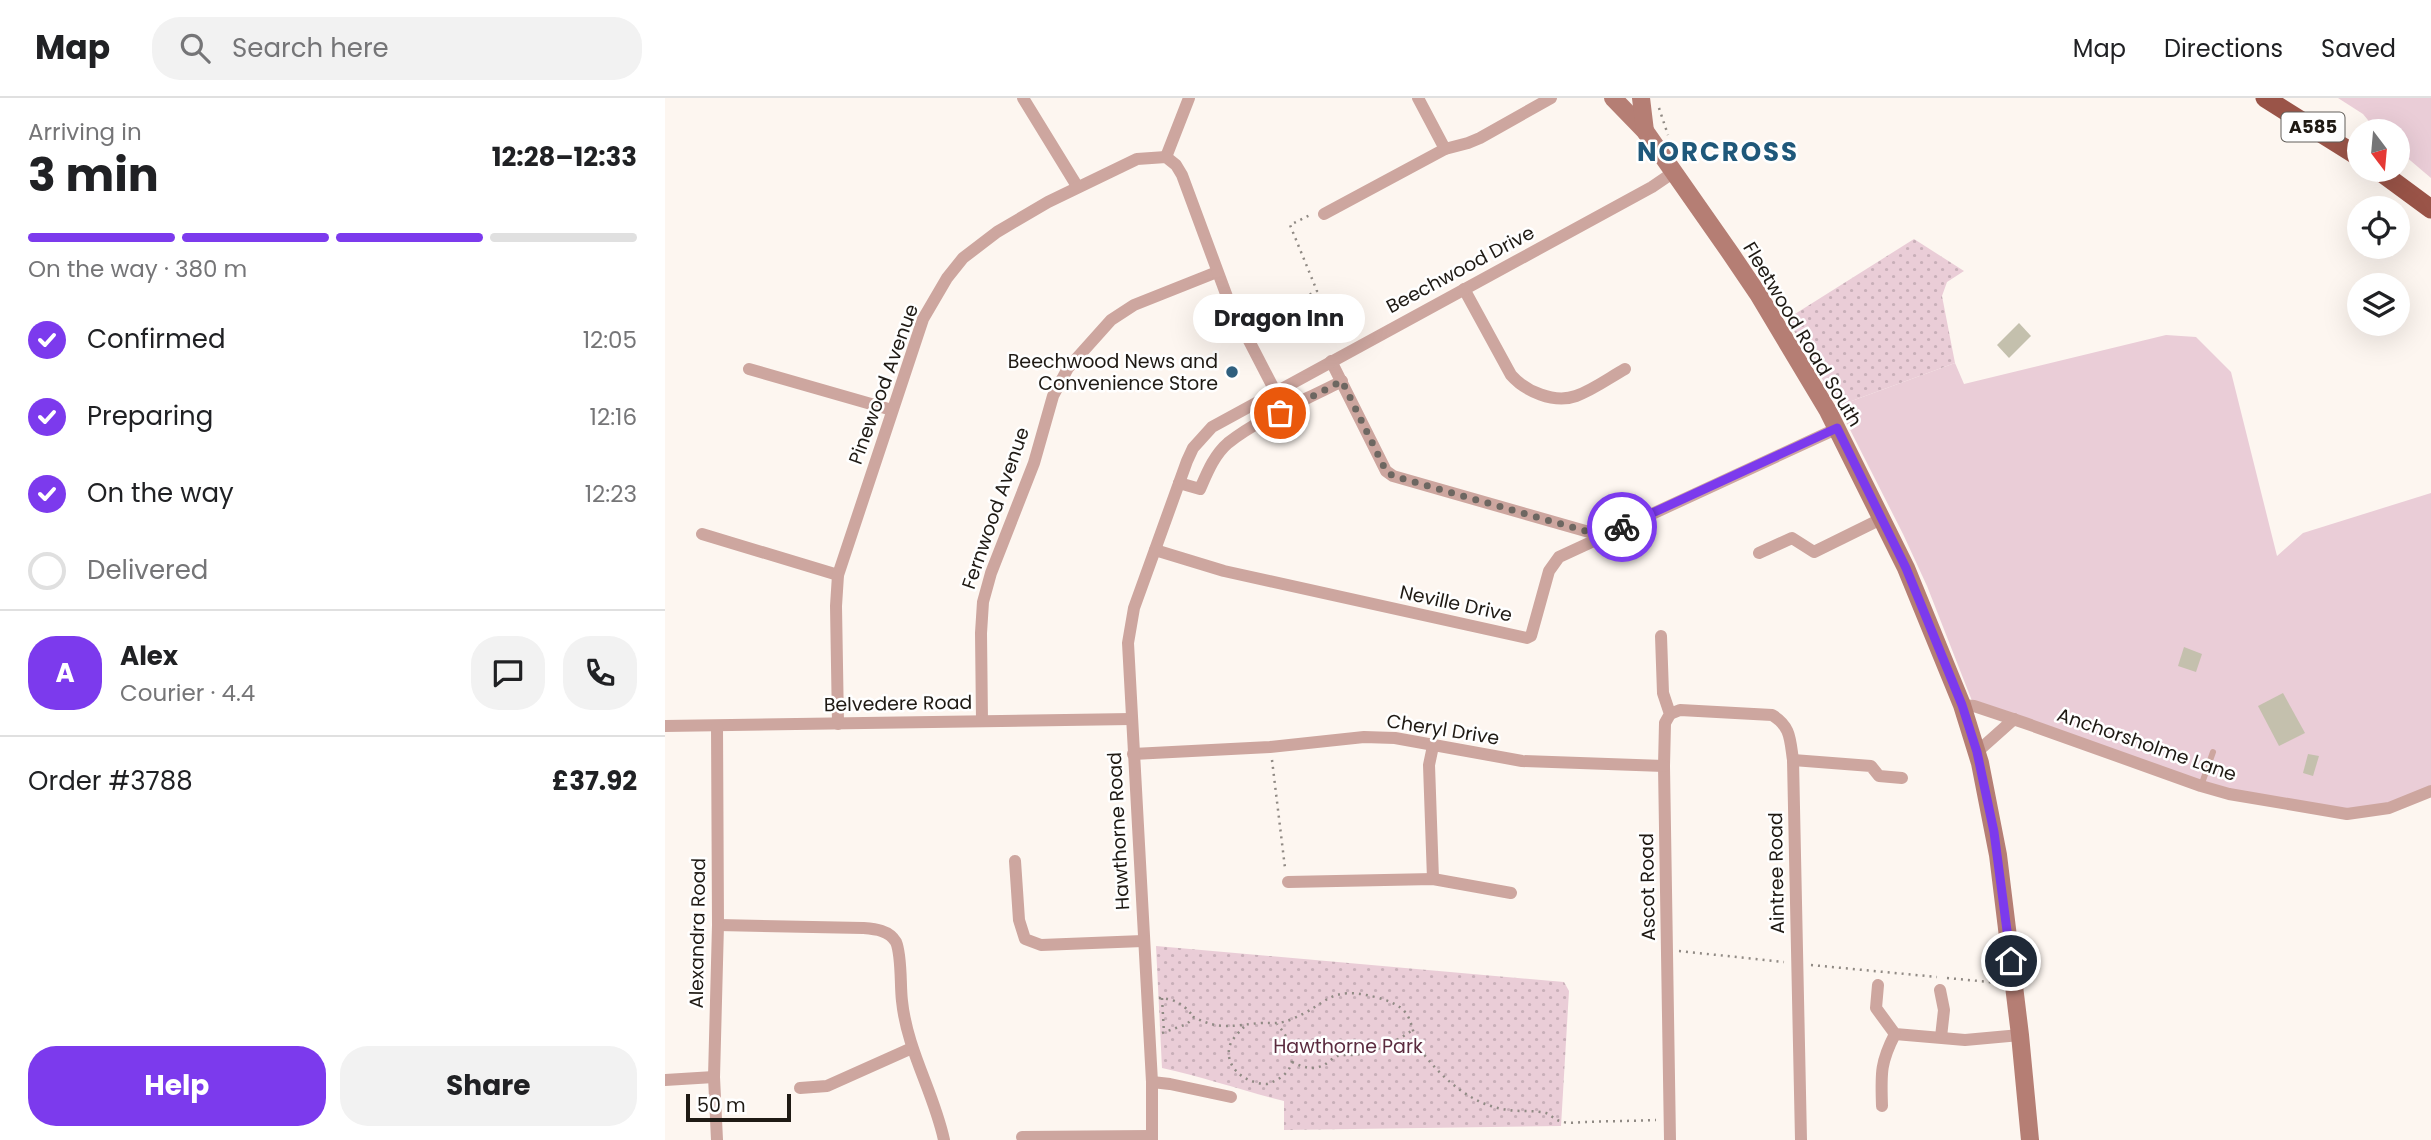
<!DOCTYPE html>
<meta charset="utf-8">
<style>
:root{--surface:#fff;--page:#f2f2f2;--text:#202124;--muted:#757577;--line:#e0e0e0;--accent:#7c3aed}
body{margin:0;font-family:Poppins,sans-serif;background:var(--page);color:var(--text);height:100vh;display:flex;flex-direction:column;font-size:26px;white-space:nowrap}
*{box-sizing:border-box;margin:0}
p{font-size:23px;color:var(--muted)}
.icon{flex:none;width:38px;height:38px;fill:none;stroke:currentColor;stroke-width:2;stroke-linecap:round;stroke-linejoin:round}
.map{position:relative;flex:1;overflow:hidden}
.panel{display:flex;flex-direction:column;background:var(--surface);width:665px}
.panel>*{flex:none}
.needle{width:46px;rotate:164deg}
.fabs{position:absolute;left:1682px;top:21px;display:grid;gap:14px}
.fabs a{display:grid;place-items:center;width:63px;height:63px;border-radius:50%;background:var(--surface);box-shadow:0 7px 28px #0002;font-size:35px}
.scale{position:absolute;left:21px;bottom:18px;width:105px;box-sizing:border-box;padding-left:7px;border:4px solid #1f1a14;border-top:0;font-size:19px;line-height:24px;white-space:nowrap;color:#1f1a14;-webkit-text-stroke:5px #fff;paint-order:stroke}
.pin{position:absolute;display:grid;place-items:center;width:60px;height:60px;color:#fff;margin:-30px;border:4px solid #fff;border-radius:50%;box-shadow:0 2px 7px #0007}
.courier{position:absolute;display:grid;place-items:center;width:70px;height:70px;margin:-35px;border:5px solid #7c3aed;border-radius:50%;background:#fff;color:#222;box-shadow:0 2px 9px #0007}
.bubble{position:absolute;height:49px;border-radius:24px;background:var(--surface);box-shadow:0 7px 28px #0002;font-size:23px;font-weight:700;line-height:49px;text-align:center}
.headline em{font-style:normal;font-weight:700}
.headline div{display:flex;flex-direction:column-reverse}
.headline{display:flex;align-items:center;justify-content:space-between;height:119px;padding:0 28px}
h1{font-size:46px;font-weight:700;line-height:52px}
.bar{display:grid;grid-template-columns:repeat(4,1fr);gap:10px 7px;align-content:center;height:84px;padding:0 28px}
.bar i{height:9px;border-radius:5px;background:var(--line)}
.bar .current{background:var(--accent)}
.bar p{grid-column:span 4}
.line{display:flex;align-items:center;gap:18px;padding:0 28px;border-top:2px solid var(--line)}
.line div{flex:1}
.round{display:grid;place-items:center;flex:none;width:74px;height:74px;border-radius:28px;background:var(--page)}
ol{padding:0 28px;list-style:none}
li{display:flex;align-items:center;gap:21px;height:77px}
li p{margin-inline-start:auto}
li .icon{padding:7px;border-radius:50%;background:var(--accent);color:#fff;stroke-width:4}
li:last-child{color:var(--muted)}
li i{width:38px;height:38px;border:4px solid var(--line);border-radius:50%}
.primary-button{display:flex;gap:14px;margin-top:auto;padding:14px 28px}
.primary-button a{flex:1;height:80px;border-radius:28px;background:var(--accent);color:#fff;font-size:28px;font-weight:700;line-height:80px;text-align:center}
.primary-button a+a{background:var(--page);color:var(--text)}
header{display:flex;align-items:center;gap:42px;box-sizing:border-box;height:98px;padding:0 35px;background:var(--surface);border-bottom:2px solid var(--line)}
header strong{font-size:33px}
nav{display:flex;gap:38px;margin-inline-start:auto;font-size:24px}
.search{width:490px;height:63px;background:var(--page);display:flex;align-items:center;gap:18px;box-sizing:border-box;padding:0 24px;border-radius:28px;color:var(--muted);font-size:26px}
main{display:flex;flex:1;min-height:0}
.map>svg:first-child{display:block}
</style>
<header>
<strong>Map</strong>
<div class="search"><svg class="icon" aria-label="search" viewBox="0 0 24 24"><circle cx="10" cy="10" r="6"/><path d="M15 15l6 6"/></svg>Search here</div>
<nav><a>Map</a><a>Directions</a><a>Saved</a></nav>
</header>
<main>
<section class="panel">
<div class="headline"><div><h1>3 min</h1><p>Arriving in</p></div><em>12:28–12:33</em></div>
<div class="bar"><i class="current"></i><i class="current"></i><i class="current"></i><i></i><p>On the way · 380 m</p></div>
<ol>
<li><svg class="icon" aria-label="check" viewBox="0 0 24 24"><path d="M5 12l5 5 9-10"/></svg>Confirmed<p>12:05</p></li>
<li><svg class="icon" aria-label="check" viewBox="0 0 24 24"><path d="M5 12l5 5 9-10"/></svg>Preparing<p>12:16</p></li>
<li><svg class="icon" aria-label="check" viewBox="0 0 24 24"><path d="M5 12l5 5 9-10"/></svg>On the way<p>12:23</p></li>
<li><i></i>Delivered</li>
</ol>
<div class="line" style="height:126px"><b class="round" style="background:var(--accent);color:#fff">A</b><div><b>Alex</b><p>Courier · 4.4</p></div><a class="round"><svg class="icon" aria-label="chat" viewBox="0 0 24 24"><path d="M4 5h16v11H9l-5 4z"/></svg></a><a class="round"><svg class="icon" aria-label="phone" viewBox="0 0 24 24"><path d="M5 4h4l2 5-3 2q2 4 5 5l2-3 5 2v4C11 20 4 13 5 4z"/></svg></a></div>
<div class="line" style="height:91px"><div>Order #3788</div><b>£37.92</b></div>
<div class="primary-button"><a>Help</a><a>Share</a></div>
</section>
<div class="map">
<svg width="1766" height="1042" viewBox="0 0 1766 1042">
<defs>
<pattern id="park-dots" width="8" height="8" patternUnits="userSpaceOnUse" patternTransform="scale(1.75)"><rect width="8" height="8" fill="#eacdd7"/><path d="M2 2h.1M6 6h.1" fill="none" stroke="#c8afb8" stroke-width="1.8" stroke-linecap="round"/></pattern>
</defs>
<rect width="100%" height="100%" fill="#fdf6f0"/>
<!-- grass -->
<g fill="#eacdd7">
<polygon points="1673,0 1766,0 1766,80 1733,52 1732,33 1712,33 1698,16"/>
<polygon points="1501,237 1531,239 1566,274 1612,458 1638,435 1766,395 1766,693 1682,716 1564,696 1309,608 1262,488 1238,436 1173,308 1290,265 1299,286"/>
</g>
<!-- park -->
<g fill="url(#park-dots)">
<polygon points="1249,141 1299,173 1282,184 1277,198 1290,265 1173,308 1122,221"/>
<path d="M491 848 899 884 904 893 896 1028 619 1032V1003C578 993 539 979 497 970Z"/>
</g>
<!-- building -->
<g fill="#c4c0ad">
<polygon points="1354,225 1366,238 1344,260 1332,247"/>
<polygon points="1519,549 1537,556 1531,574 1513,568"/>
<polygon points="1618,595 1640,635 1614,648 1593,608"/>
<polygon points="1643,656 1654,658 1648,678 1638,675"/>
</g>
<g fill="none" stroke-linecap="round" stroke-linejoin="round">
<!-- path -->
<g stroke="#908a84" stroke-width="2.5" stroke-dasharray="2 5" stroke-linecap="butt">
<polyline points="994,10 1003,37"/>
<polyline points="588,224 652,193 625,127 645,117"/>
<polyline points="607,662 620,770"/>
<polyline points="1014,853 1119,864"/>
<polyline points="1146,867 1272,879"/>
<polyline points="1282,880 1335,885"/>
<path d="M494 900C511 901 518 906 529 919"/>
<polyline points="497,900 499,935"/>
<path d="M579 929C574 934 568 940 565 947 558 970 582 986 602 986 636 975 632 949 612 926"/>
<path d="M497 935 522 926 529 919C555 933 568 927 596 925 608 925 616 926 627 921 664 906 663 887 710 899 759 911 738 932 761 959 782 985 810 1008 844 1012 856 1014 870 1012 881 1015 886 1017 890 1022 895 1023 902 1026 914 1024 922 1024 945 1023 968 1023 991 1022"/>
<path d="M627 964C638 969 647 973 659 967 663 965 667 960 672 958 677 957 683 957 689 957 710 954 731 944 749 931"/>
</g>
<!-- service -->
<polyline stroke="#cda69f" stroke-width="6" points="1536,688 1548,654"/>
<!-- minor -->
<g stroke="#cda69f" stroke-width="12">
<polyline points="358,0 412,88"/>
<polyline points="753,0 780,51"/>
<polyline points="501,59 524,0"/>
<polyline points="659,116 780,51 803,45 815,40 886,0"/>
<path d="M799 191 846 277C860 293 889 306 911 298 928 292 944 280 960 271"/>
<polyline points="666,263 721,373 728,378 938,438"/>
<polyline points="84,271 227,312"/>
<path d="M514 385 535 391C542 375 549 357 563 345 594 320 641 302 677 283"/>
<polyline points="37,436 173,477"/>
<polyline points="490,452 559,473 862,540 866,538 884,473 894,459 1173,330"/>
<polyline points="1094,455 1127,440 1149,454 1218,420"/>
<polyline points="996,538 998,595 1005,616 1000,625 999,668 1005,1042"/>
<polyline points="1297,607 1309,608 1360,625 1536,688 1564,696 1682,716 1724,710 1766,693"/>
<path d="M1005 616 1015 612 1107 617C1126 628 1125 642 1128 662L1136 1042"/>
<polyline points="317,623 316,535 318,504 326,475 369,365 388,298 403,270 446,222 469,207 552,174"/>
<polyline points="173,626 171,508 173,477 258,221 282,180 298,160 332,134 383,104 472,61 501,59 511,67 517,77 564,204 610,293"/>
<polyline points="0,628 466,621"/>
<polyline points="768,648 764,667 768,781"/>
<polyline points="1312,654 1349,621"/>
<polyline points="468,656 605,649 699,639 730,640 857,663 999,668"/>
<polyline points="1128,662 1206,668 1214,678 1237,680"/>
<polyline points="350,763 354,822 360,841 376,847 478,843"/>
<polyline points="623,784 768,781 846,795"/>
<path d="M53 827 198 830C210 831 224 832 231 844 237 858 235 888 237 903 242 952 269 995 279 1042"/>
<polyline points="1213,887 1211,910 1230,936 1300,942 1355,937"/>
<polyline points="1275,892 1279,912 1276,939"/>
<polyline points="0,982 49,979"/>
<polyline points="487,984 505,986 566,999"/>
<polyline points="135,990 162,988 247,950"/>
<path d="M1217 1008C1216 976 1215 965 1230 936"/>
<polyline points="357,1039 486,1038"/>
<polyline points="52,1042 49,979 53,827 52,628"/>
<polyline points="487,1042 487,984 463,545 469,510 522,363 528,350 547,329 987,89 1009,74"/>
</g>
<!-- secondary -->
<g stroke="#b57e74" stroke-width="18">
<polyline points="948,0 980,33 1066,156 1093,196 1163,313 1241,470 1297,607 1315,665 1333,757 1355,937 1365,1042"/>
<polyline points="976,0 980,33"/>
</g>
<!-- trunk -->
<g stroke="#9a5448" stroke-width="19">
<polyline points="1600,0 1694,59"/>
<polyline points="1713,72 1766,111"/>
</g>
</g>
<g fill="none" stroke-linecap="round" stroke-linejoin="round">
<!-- done -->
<polyline stroke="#6d6761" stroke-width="7" stroke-dasharray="0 12.6" points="615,315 677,283 721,373 728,378 938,438 957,429"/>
<!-- route -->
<polyline stroke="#7c3aed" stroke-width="9" points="957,429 1172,330 1241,470 1297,607 1312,654 1329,734 1346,863"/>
</g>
<!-- markers -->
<circle fill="#30607f" stroke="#fff" stroke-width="2.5" cx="567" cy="274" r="7"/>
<g text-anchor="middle" stroke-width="5" stroke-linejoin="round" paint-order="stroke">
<!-- shield labels -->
<rect fill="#fff" stroke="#625f5a" stroke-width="2" x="1616.5" y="14.5" width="63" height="29" rx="5"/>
<g font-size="18" font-weight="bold" fill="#1f1a14">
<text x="1648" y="35">A585</text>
</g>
<!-- street labels -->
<g font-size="19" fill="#1f1a14" stroke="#fff">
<text transform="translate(795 171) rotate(-28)" y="7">Beechwood Drive</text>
<text transform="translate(1138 236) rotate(59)" y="7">Fleetwood Road South</text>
<text transform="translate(218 286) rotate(-70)" y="7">Pinewood Avenue</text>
<text transform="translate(330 410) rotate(-71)" y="7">Fernwood Avenue</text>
<text transform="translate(791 505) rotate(12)" y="7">Neville Drive</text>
<text transform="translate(233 605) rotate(-1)" y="7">Belvedere Road</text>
<text transform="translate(778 631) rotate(9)" y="7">Cheryl Drive</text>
<text transform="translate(1482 646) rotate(19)" y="7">Anchorsholme Lane</text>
<text transform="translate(453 733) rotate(-93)" y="7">Hawthorne Road</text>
<text transform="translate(1111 775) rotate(-91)" y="7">Aintree Road</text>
<text transform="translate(982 789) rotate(-91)" y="7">Ascot Road</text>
<text transform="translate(32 835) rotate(-89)" y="7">Alexandra Road</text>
</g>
<!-- poi labels -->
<g font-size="19" fill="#1f1a14" stroke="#fff" text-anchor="end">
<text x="553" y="270">Beechwood News and<tspan x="553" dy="22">Convenience Store</tspan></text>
</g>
<!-- park labels -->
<g font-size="19" fill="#5b2b3f" stroke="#fff">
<text x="683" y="955">Hawthorne Park</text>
</g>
<!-- district labels -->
<g font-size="26" font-weight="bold" letter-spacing="2" fill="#1f587a" stroke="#fff">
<text x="1053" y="63">NORCROSS</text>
</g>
</g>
</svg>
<div class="fabs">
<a><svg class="needle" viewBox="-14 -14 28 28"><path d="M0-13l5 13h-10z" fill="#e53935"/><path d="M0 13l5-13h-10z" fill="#757577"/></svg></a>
<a><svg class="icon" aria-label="locate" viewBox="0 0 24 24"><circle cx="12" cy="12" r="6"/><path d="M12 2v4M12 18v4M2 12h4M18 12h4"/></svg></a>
<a><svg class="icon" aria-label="layers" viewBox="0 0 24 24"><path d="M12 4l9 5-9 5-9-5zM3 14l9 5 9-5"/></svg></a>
</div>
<div class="scale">50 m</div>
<div class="pin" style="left:615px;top:315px;background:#ea580c"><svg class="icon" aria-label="bag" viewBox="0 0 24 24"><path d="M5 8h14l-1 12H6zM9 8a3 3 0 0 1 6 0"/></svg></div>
<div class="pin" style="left:1346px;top:863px;background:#1f2937"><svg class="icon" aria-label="home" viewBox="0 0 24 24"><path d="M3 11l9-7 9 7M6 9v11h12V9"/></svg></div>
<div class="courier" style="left:957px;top:429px"><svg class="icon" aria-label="bike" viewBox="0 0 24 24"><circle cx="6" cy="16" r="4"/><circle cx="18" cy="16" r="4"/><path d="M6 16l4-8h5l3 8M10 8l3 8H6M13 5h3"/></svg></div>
<div class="bubble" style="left:528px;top:196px;width:172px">Dragon Inn</div>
</div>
</main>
